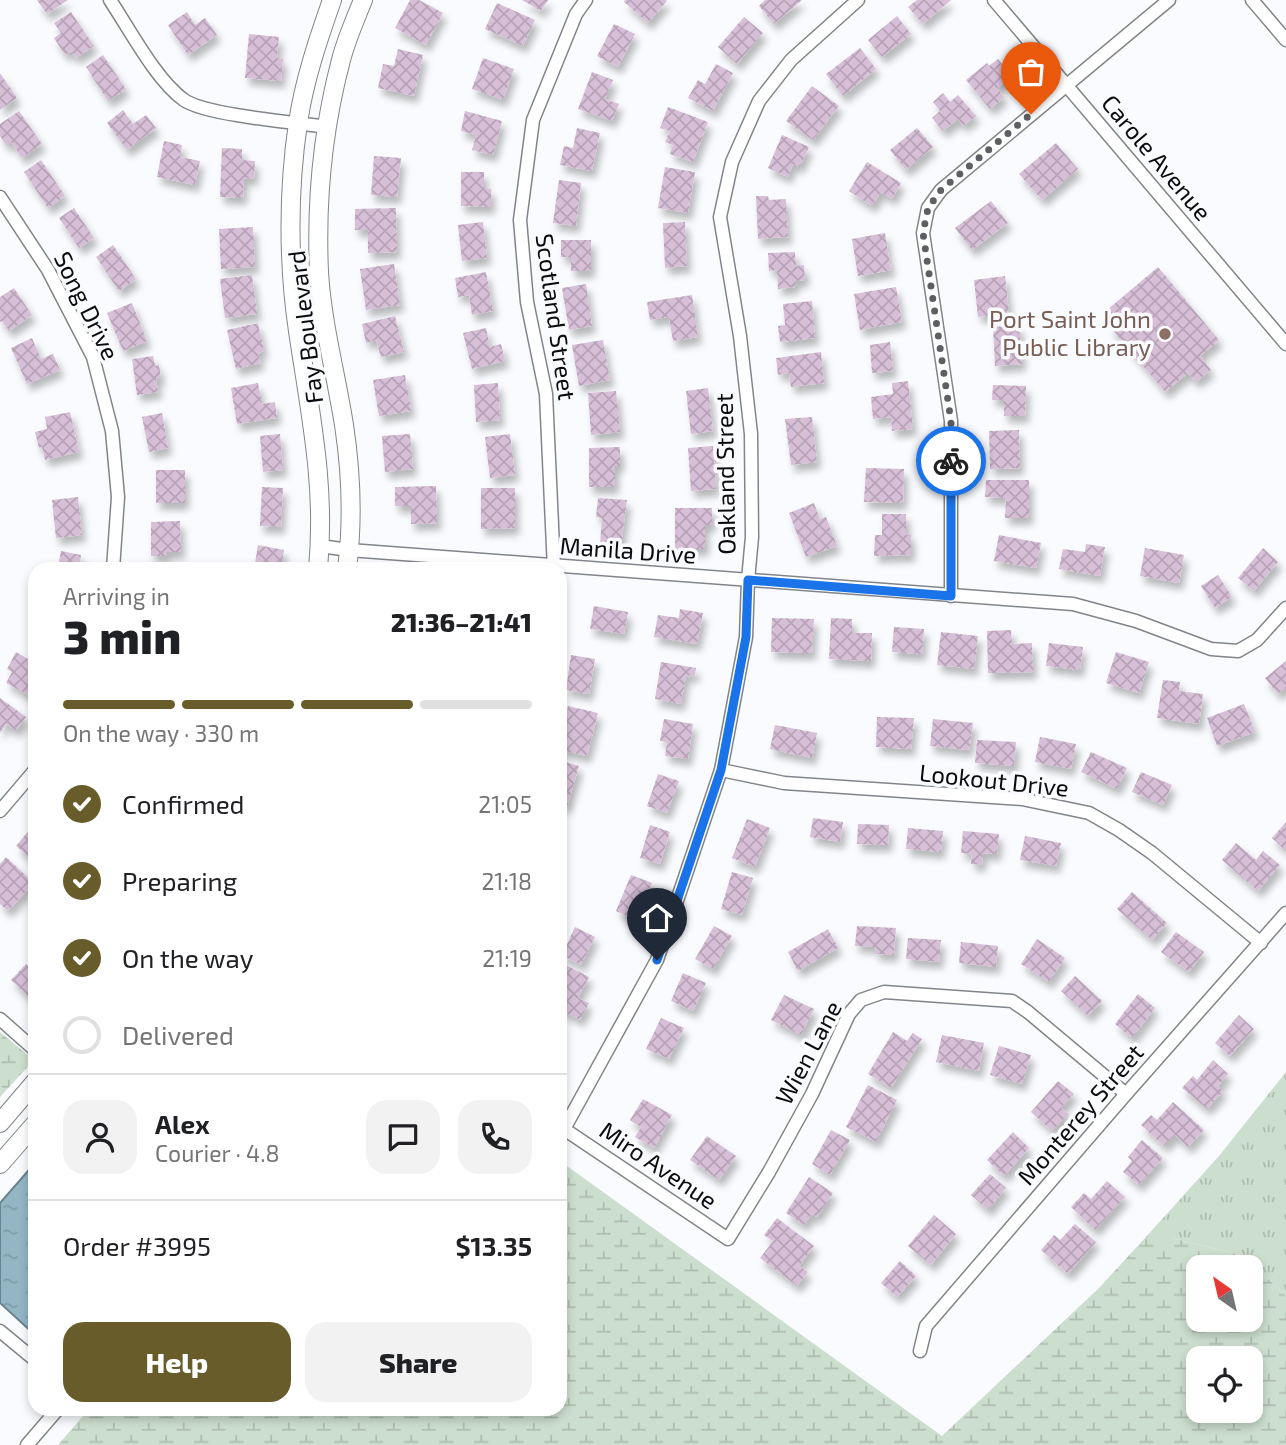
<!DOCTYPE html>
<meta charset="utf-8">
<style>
:root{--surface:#fff;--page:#f2f2f2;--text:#202124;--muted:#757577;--line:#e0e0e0;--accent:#685d2a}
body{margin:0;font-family:"Exo 2",sans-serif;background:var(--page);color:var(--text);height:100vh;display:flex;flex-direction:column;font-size:26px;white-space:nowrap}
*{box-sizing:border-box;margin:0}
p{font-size:23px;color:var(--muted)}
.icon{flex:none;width:38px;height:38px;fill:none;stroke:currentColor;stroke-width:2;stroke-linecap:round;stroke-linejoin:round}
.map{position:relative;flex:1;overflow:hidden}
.details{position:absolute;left:28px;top:562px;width:539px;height:854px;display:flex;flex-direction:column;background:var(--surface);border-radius:21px;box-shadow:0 4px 10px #0003}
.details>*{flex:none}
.needle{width:46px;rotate:326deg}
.buttons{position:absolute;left:1186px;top:1255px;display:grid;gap:14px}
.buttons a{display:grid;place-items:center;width:77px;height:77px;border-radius:14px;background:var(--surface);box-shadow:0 4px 10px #0003;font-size:35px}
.pin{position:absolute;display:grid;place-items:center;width:60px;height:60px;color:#fff;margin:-72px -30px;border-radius:50% 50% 50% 0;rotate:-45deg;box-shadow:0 0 7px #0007}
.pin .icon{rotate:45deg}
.courier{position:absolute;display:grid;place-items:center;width:70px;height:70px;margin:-35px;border:5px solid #1a73e8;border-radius:50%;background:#fff;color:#222;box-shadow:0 2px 9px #0007}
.head em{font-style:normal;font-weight:800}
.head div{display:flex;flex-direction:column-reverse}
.head{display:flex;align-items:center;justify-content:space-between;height:119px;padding:0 35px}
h1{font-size:46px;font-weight:800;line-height:52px}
.bar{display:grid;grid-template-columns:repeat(4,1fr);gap:10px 7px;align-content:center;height:84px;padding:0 35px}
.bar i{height:9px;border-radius:5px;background:var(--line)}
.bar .selected{background:var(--accent)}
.bar p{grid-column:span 4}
.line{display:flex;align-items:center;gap:18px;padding:0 35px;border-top:2px solid var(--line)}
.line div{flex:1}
.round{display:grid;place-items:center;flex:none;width:74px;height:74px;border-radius:21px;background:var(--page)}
ol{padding:0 35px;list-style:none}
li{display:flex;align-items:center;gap:21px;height:77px}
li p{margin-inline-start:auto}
li .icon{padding:7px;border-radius:50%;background:var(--accent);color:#fff;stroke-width:4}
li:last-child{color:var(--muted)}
li i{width:38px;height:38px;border:4px solid var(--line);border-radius:50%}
.cta{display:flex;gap:14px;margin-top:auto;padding:14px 35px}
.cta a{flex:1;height:80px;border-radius:21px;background:var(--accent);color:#fff;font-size:28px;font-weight:800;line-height:80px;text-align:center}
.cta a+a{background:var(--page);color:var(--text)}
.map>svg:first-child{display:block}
</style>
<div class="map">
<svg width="1286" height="1445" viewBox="0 0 1286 1445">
<defs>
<pattern id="grass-tufts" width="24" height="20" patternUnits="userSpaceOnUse" patternTransform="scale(1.75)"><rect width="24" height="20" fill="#ccdece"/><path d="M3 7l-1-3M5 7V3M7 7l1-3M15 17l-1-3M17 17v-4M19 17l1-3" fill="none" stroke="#aebdb0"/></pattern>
<pattern id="wetland-marsh" width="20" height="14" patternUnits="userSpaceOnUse" patternTransform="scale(1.75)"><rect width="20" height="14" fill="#ccdece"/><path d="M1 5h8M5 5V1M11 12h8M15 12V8" fill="none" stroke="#aebdb0"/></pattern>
<pattern id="water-ripples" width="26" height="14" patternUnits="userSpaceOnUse" patternTransform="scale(1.75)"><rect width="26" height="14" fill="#93b6c5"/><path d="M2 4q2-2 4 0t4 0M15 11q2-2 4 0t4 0" fill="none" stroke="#7d9ba8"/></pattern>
<pattern id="building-cross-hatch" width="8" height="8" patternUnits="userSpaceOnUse" patternTransform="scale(1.75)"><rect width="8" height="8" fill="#d8bfd8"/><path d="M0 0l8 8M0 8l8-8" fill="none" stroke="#b8a3b8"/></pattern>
<filter id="shadow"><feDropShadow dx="4" dy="7" stdDeviation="3.5" flood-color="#0004"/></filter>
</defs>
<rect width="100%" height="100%" fill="#fafbfe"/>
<!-- grass -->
<polygon fill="url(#grass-tufts)" points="1286,1072 1286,1296 1244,1256 1172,1238 1145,1238 1219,1156"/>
<!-- wetland -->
<g fill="url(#wetland-marsh)" fill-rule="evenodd">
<polygon points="0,1032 34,1060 0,1097"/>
<path d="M560 1161 942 1436 1099 1288 1145 1238H1172L1244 1256 1286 1296V1445H58L89 1409H560ZM1251 1267V1320H1199V1267ZM1251 1358V1410H1199V1358Z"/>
</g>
<!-- water -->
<polygon fill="url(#water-ripples)" stroke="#6a838e" stroke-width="2" points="35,1163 35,1335 0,1303 0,1203"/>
<!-- building -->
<g fill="url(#building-cross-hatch)" filter="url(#shadow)">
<polygon points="37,0 68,0 47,14"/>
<polygon points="410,0 419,0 443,13 426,45 395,28"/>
<polygon points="522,0 548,0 541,11"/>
<polygon points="625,0 666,0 667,1 648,23 624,2"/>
<polygon points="765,0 802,0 774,24 759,6"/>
<polygon points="917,0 951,0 923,24 908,7"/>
<polygon points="497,3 535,20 523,46 485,29"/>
<polygon points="71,12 94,46 76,58 71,51 65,55 54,38 61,33 54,23"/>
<polygon points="187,12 195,25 205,18 217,35 188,55 168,25"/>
<polygon points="897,16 911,34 882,57 868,40"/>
<polygon points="744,17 763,33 737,64 718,47"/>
<polygon points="614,24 635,34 618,67 597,56"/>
<polygon points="249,34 279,37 277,58 283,59 281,81 245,78"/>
<polygon points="860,48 876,69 843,96 826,74"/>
<polygon points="398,49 423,55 414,96 378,88 383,64 394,66"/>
<polygon points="103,55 126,89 108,101 86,67"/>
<polygon points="483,58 514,69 503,100 472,89"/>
<polygon points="998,59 1012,76 997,88 1004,97 990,109 966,80 987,63 989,66"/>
<polygon points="716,64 733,73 713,111 688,98 698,80 705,84"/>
<polygon points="592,72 613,80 605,99 619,104 612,121 578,109"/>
<polygon points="0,73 17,98 0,110"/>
<polygon points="812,86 839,106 813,140 786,121"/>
<polygon points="943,93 950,102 958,95 976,116 963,126 958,119 943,131 932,118 940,111 933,102"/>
<polygon points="668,107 708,122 693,162 670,154 673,145 665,142 670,131 660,128"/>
<polygon points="123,110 133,124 146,115 156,128 127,150 107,123"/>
<polygon points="19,111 42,144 22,158 11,142 7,146 0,136 0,124"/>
<polygon points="465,111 502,121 493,155 472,150 476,135 461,131"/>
<polygon points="577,128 600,133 592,171 560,165 564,146 573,148"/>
<polygon points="917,128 933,147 906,170 890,150"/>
<polygon points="782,135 809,147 800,167 793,164 788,177 768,168"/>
<polygon points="164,141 182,145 180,157 200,161 195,185 157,177"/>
<polygon points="1056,143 1078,169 1042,200 1019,174"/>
<polygon points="222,148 242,149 242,160 255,161 254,179 244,178 243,198 220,197"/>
<polygon points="374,156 401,158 397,197 371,195"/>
<polygon points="41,160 65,196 48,208 24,172"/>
<polygon points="867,162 901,183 892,199 881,192 872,206 849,191"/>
<polygon points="665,167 695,172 688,213 658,208"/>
<polygon points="461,172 484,172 484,189 491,189 491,207 461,206"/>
<polygon points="559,180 581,183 576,226 553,223"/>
<polygon points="756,196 768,196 769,200 786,199 788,237 758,239"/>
<polygon points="991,201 1008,223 972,250 955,228"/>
<polygon points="74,208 94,238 79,248 59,218"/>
<polygon points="396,208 397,252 368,253 368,230 355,230 355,209"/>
<polygon points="483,222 487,258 462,261 458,225"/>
<polygon points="685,222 687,266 665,268 663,223"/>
<polygon points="253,227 255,267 221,269 219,229"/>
<polygon points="885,233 891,270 858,276 852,239"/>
<polygon points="561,240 591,240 591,271 571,271 571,257 561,257"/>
<polygon points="113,245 136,279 119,291 96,257"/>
<polygon points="795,252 796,266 804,265 805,280 795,281 795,287 778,289 777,270 769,271 768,253"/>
<polygon points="394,264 400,305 366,310 360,269"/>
<polygon points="1158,267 1219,340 1200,356 1211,370 1196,382 1188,373 1165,392 1110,327 1117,321 1107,310"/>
<polygon points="486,272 493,311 472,315 469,295 458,297 455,278"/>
<polygon points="252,275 257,314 225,318 220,279"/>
<polygon points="1005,276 1009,313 978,317 974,280"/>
<polygon points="586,284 592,326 569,330 562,288"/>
<polygon points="896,287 902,322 860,330 854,294"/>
<polygon points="14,288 32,315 9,331 2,321 0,322 0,297"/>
<polygon points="692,295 698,337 673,341 669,317 650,320 647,302"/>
<polygon points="812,301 815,338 780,342 778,326 785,325 783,304"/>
<polygon points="132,303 147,341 123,351 107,313"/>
<polygon points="395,316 404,352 381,357 376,340 366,343 362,324"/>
<polygon points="258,323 264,351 258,353 261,363 236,369 227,330"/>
<polygon points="1019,325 1022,364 995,366 993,327"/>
<polygon points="486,328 490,347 501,344 505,361 472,369 463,333"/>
<polygon points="32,338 41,359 53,354 60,370 27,384 11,348"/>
<polygon points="603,340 610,380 579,386 572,345"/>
<polygon points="890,342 893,371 872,373 870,345"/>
<polygon points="821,352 824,383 791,387 789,373 778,375 776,358"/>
<polygon points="153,356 155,366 159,365 161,379 156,379 158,392 137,395 132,359"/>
<polygon points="405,375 411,411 379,416 373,380"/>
<polygon points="908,381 913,429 892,431 891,417 873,419 871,397 893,394 892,383"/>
<polygon points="258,383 262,404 275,402 277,418 237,424 231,388"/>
<polygon points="498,383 500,420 476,422 474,385"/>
<polygon points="993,385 1026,386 1025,416 1004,416 1004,400 992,400"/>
<polygon points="708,388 713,431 691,434 686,391"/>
<polygon points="616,391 620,432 591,435 588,393"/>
<polygon points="70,412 79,452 45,460 42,447 39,448 35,432 47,429 45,417"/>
<polygon points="162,413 168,448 149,452 142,417"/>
<polygon points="812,417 817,462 791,465 785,419"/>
<polygon points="1019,430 1020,468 990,469 989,431"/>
<polygon points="280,434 283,470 263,472 260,436"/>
<polygon points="410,434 413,469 385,472 382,436"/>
<polygon points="510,434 515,475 490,478 485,437"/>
<polygon points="713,446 716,489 691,491 688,448"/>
<polygon points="620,447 620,466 615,466 615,487 589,487 589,448"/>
<polygon points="866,468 904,469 903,503 864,502"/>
<rect x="156" y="470" width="29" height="33"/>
<polygon points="986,480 1029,480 1029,518 1005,518 1006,498 985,497"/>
<polygon points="436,486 437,523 411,524 411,506 395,506 395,487"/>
<polygon points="262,487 283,488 281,527 260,526"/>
<polygon points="481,488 515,488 515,528 481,529"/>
<polygon points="78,497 82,535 56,538 52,500"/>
<polygon points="598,498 627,500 621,545 600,544 602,518 596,517"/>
<polygon points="814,503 820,519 826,517 837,546 806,557 789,513"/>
<polygon points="675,508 712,508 712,525 705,525 705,549 675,549"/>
<polygon points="882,514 906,514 906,535 911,534 911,555 874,556 875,535 882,535"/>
<polygon points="180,521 181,552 167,552 167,556 151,556 151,522"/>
<polygon points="999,535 1041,543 1036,568 994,561"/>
<polygon points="1086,544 1105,547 1100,576 1059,569 1063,549 1085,552"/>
<polygon points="258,545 284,550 281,569 254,569"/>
<polygon points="1145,548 1184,555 1179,583 1140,576"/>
<polygon points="1263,548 1278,562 1254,591 1238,578"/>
<polygon points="61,551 81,555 79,569 50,569 50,566 58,567"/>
<polygon points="1218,575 1232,597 1215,608 1201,586"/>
<polygon points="594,606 628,612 624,634 590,629"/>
<polygon points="680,609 703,613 697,644 654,637 658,615 679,618"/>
<polygon points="772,618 814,619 812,653 771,652"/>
<polygon points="831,618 852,619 852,633 872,633 871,661 829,659"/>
<polygon points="894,627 924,629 922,654 892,652"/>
<polygon points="1011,630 1012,644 1032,643 1033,672 988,673 987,631"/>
<polygon points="941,632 978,636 974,669 937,665"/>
<polygon points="1049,643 1083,647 1080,670 1046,666"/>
<polygon points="16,652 35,663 30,672 35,675 35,699 6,683 12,672 7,669"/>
<polygon points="1116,652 1149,662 1139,693 1106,683"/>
<polygon points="571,655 595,659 589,694 566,690"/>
<polygon points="1286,661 1286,688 1278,694 1265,678"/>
<polygon points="661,662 696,668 695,676 686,675 681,704 655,699"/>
<polygon points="1163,680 1180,682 1179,691 1203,694 1199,724 1157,718"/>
<polygon points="0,698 26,717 16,731 6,724 0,733"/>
<polygon points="1244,704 1255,732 1217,746 1207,718"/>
<polygon points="568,706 598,713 587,756 560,750 560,739"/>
<polygon points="877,717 914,718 911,749 876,747"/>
<polygon points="664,719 693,724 688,759 665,756 667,742 660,741"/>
<polygon points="933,719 973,723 969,750 930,746"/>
<polygon points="775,725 817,733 812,758 770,749"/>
<polygon points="1040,737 1076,744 1071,769 1035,762"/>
<polygon points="977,740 1016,742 1014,766 975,763"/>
<polygon points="1091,752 1127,768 1117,789 1081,772"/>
<polygon points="560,760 579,766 567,807 560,805"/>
<polygon points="1141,772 1172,785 1163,805 1132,792"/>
<polygon points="658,774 679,781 667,813 647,806"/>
<polygon points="813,818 843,822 840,842 810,837"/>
<polygon points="747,819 770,828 755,867 732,858"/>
<polygon points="1286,822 1286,851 1272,838"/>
<polygon points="35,823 35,862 16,846"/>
<polygon points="858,824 889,825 888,845 857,844"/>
<polygon points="650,825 670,832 660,864 640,858"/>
<polygon points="908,828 943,831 941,852 906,849"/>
<polygon points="963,831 999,834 997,854 983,853 982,865 971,864 972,854 961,853"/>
<polygon points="1025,836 1061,843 1056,866 1020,860"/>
<polygon points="1236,843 1256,860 1263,851 1280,865 1258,891 1222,860"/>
<polygon points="6,857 34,883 8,911 0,904 0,864"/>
<polygon points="732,872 753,878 742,915 721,909"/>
<polygon points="631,875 652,883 636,920 616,911"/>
<polygon points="1132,892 1167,923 1152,940 1117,909"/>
<polygon points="714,926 732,936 713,969 695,959"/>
<polygon points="857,926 896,928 894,955 875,954 876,947 855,946"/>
<polygon points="575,927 595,937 581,965 562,955"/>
<polygon points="828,929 838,948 798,971 788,952"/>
<polygon points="1176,932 1204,952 1189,972 1161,952"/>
<polygon points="908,938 941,940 939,962 906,959"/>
<polygon points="1037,939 1065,958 1049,982 1021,964"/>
<polygon points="961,942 998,946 996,967 959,963"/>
<polygon points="26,964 35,972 35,1003 11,980"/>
<polygon points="566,965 589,977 578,998 589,1003 580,1020 560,1010 560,976"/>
<polygon points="683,973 706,983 693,1011 671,1001"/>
<polygon points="1075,976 1102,1001 1088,1016 1061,991"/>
<polygon points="1138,994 1155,1008 1132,1038 1115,1024"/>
<polygon points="784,995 814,1009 801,1035 771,1020"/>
<polygon points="1239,1015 1254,1029 1230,1056 1215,1043"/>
<polygon points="661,1018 684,1028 669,1059 646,1049"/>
<polygon points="893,1032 907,1041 913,1033 922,1039 891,1088 868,1074"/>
<polygon points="942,1035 984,1043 979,1071 936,1062"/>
<polygon points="999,1046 1031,1055 1022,1084 990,1075"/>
<polygon points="1213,1060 1228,1074 1218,1086 1223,1091 1207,1109 1182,1088 1193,1076 1197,1080"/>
<polygon points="1058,1081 1074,1094 1061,1108 1069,1114 1052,1131 1031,1112"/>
<polygon points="868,1085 897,1100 876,1142 846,1127"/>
<polygon points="643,1099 672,1115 654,1148 635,1137 641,1127 630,1120"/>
<polygon points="1173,1102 1204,1130 1188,1147 1175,1135 1164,1146 1141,1125 1151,1115 1157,1120"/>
<polygon points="831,1130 850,1140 830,1175 812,1164"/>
<polygon points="1013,1132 1029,1148 1004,1176 987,1160"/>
<polygon points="707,1136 736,1156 719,1180 690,1160"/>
<polygon points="1142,1140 1163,1158 1139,1185 1123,1172 1132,1161 1128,1157"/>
<polygon points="990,1174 1006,1188 988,1210 971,1195"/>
<polygon points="809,1177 833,1193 817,1217 812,1214 804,1225 786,1213"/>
<polygon points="1107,1181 1125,1197 1095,1230 1071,1207 1084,1193 1091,1199"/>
<polygon points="934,1215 956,1234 931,1265 908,1246"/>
<polygon points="777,1218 814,1246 799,1266 808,1272 797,1286 760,1258 773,1241 764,1235"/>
<polygon points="1075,1224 1096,1242 1068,1274 1041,1250 1054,1235 1060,1240"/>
<polygon points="900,1261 916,1276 897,1297 881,1283"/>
</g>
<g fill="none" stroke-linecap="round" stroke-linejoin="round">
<!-- minor casing -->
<g stroke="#81858b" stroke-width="15">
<g id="minor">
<path d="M110 0C130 30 156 80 184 100 205 115 298 123 328 127"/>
<polyline points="858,0 791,60 759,101 732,162 720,217 740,336 751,434 752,537 748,580 746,637 721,770 657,960 564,1129 728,1239 769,1172 812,1094 849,1014 861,1000 884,992 1012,1001 1028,1012 1126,1094"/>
<polyline points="994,0 1286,344"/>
<polyline points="1252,0 1286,40"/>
<polyline points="0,197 48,270 93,357 112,431 118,497 113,569"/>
<polyline points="320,546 349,550 1073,604 1136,621 1211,649 1238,651 1257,640 1286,608"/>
<polyline points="554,569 546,394 527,302 520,220 533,120 576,14 586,0"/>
<polyline points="951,596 951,421 923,233 928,208 941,190 1169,0"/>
<polyline points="721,770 784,783 1022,799 1089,813 1119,830 1152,853 1261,943"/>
<polyline points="0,811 35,770"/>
<polyline points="0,1019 35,1050"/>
<polyline points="0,1331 35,1360"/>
<polyline points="920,1351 926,1326 1126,1094 1286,913"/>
<polyline points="27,1445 58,1409"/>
</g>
</g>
<!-- secondary casing -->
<g stroke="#81858b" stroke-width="20">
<g id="secondary">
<path d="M318 569C326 485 310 413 298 331 288 264 288 190 298 123 304 81 318 40 332 0"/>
<path d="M347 569C353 522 351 471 344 425 336 374 322 323 319 272 316 203 323 128 341 60 346 40 355 20 363 0"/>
<polyline points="0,1123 35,1082"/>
<polyline points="0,1164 35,1124"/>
</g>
</g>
<!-- minor -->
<use href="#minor" stroke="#fff" stroke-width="12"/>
<!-- secondary -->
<use href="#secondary" stroke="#fff" stroke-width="18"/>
</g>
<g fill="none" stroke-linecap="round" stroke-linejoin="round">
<!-- done -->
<polyline stroke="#5e5f62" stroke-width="7" stroke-dasharray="0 12.6" points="951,461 951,421 923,233 928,208 941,190 1031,114"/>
<!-- route -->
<polyline stroke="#1a73e8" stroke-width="9" points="657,960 721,770 746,637 748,580 951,596 951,461"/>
</g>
<!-- markers -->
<circle fill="#8d6e63" stroke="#fafbfe" stroke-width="2.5" cx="1165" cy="334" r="7"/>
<g text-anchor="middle" stroke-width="7" stroke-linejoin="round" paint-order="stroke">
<!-- street labels -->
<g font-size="24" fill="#0a0b0e" stroke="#fafbfe">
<text transform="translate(1156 158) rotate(50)" y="8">Carole Avenue</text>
<text transform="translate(86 306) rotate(64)" y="8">Song Drive</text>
<text transform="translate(555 317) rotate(82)" y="8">Scotland Street</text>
<text transform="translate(306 327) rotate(-97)" y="8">Fay Boulevard</text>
<text transform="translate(726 474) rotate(-91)" y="8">Oakland Street</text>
<text transform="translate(628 551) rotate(4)" y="8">Manila Drive</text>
<text transform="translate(994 781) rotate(6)" y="8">Lookout Drive</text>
<text transform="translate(809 1053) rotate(-62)" y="8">Wien Lane</text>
<text transform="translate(1081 1115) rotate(-49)" y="8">Monterey Street</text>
<text transform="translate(658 1166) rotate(34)" y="8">Miro Avenue</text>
</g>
<!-- education labels -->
<g font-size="24" fill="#785e54" stroke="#fafbfe" text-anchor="end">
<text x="1151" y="328">Port Saint John<tspan x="1151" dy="28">Public Library</tspan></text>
</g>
</g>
</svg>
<div class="buttons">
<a><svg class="needle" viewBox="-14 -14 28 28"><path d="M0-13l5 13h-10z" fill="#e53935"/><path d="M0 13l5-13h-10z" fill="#757577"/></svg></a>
<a><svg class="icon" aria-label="locate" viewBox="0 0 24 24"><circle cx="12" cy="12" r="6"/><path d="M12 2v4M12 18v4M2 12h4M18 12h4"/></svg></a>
</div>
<div class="pin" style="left:1031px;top:114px;background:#ea580c"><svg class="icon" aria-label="bag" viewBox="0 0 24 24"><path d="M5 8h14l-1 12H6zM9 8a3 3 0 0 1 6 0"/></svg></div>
<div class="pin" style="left:657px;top:960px;background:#1f2937"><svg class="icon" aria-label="home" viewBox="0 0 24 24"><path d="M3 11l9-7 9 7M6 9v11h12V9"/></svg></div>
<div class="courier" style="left:951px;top:461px"><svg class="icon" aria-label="bike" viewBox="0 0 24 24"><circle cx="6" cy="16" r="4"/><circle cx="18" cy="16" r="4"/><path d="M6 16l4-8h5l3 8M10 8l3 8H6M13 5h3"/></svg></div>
<section class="details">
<div class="head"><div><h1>3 min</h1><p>Arriving in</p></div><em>21:36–21:41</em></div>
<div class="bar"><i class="selected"></i><i class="selected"></i><i class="selected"></i><i></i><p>On the way · 330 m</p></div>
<ol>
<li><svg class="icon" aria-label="check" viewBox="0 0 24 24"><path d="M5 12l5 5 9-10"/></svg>Confirmed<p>21:05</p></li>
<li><svg class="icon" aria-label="check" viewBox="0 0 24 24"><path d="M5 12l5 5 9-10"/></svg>Preparing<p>21:18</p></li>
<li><svg class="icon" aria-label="check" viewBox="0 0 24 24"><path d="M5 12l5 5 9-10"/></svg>On the way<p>21:19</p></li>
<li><i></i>Delivered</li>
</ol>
<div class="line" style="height:126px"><a class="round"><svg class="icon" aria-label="person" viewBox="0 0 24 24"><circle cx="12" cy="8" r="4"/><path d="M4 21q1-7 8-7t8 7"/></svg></a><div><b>Alex</b><p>Courier · 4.8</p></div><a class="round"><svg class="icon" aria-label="chat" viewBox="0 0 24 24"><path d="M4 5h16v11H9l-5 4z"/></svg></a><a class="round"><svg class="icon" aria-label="phone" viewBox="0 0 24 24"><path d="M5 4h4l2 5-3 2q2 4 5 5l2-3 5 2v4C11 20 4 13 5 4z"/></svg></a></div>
<div class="line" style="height:91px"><div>Order #3995</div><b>$13.35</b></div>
<div class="cta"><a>Help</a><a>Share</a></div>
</section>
</div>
